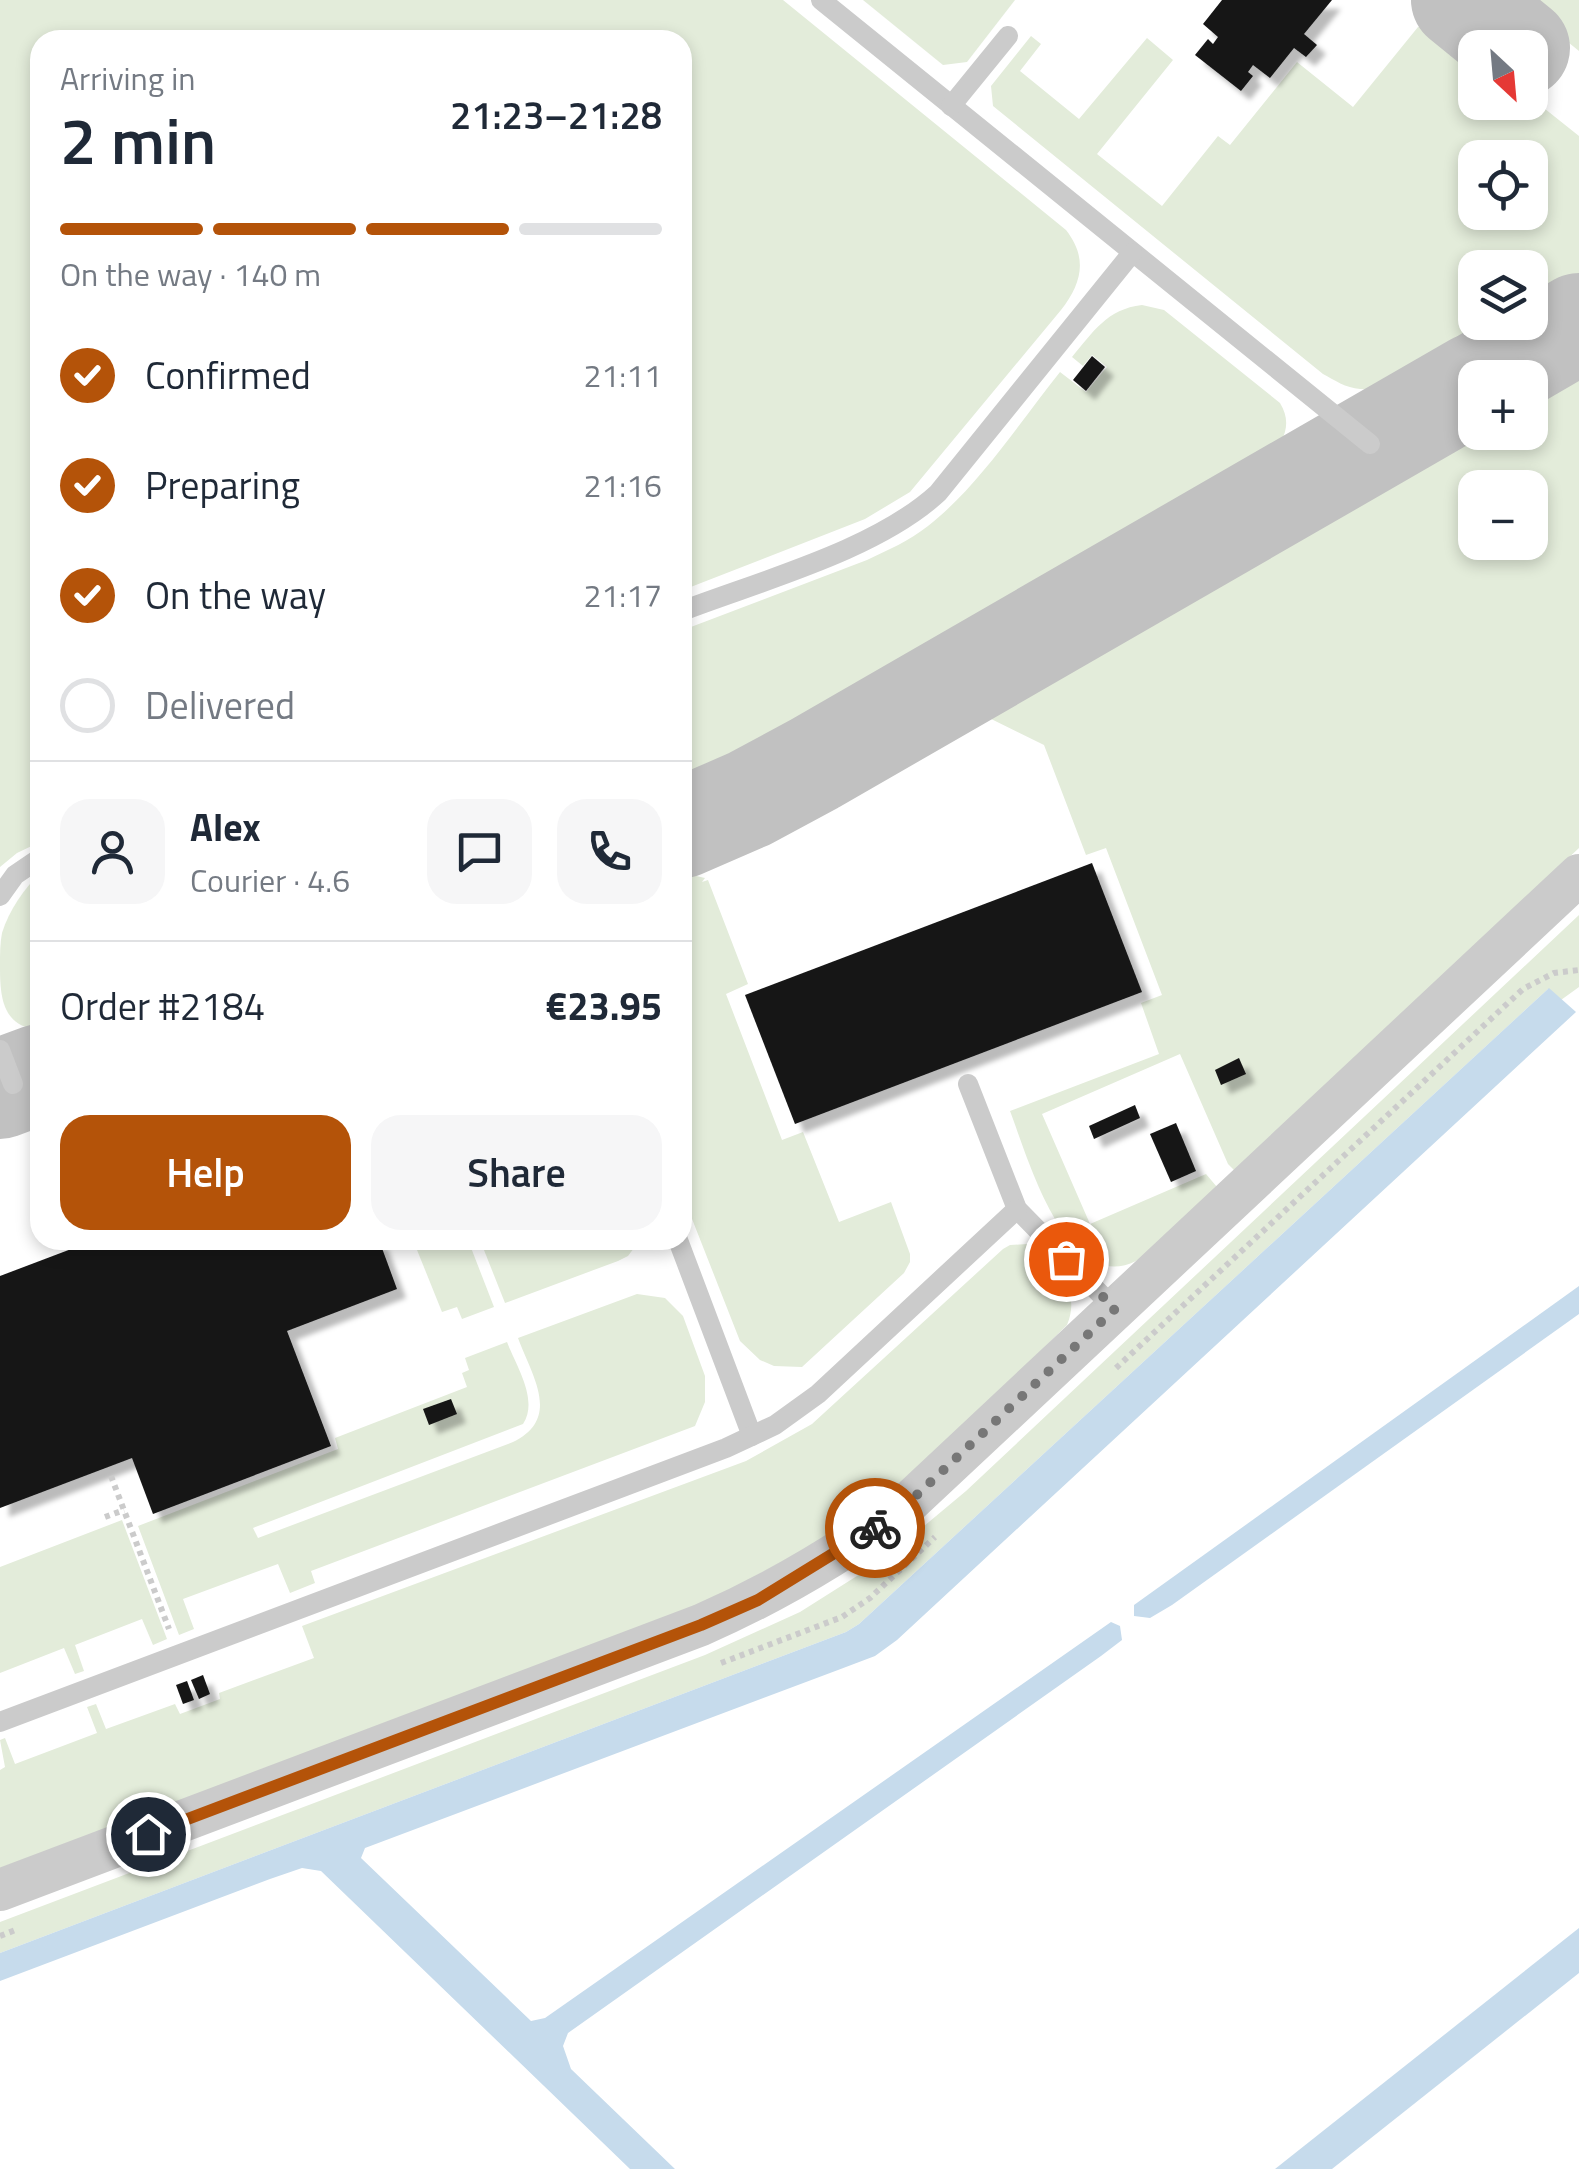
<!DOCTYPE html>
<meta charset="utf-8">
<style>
:root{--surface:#fff;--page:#f6f6f7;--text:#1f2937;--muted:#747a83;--line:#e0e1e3;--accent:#b45309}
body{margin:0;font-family:"Titillium Web",sans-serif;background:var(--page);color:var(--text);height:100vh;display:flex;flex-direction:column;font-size:38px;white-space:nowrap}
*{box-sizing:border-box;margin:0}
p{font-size:32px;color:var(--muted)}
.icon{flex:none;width:55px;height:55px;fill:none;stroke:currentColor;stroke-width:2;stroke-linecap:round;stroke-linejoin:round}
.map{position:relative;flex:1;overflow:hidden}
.sheet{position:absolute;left:30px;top:30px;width:662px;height:1220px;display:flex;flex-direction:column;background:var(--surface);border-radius:30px;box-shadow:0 5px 15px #0003}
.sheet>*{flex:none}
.needle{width:65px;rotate:154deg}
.fabs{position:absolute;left:1458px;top:30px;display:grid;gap:20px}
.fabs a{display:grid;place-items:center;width:90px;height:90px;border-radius:20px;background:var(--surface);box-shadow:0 5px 15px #0003;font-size:50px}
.pin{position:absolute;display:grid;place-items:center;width:85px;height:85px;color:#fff;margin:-42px;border:5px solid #fff;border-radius:50%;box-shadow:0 2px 10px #0007}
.courier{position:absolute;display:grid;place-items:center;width:100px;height:100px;margin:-50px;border:8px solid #b45309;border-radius:50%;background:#fff;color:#222;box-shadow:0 2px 12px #0007}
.headline em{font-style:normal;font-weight:600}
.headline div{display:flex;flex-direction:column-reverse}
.headline{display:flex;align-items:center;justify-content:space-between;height:170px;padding:0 30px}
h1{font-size:65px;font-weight:600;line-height:75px}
.bar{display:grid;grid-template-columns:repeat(4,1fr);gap:15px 10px;align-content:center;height:120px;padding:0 30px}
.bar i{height:12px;border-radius:8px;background:var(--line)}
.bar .current{background:var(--accent)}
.bar p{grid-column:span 4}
.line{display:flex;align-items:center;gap:25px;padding:0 30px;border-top:2px solid var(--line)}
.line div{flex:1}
.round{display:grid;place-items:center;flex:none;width:105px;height:105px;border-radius:30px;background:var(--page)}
ol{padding:0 30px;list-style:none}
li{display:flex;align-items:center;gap:30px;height:110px}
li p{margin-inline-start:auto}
li .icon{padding:10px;border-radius:50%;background:var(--accent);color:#fff;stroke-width:4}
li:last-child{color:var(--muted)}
li i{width:55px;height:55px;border:5px solid var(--line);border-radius:50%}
.action{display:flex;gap:20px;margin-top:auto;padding:20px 30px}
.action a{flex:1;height:115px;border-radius:30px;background:var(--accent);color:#fff;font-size:40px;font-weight:600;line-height:115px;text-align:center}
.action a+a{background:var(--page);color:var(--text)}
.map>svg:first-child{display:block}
</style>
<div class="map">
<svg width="1579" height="2169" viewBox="0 0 1579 2169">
<defs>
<filter id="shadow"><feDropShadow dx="9" dy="9" stdDeviation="2.5" flood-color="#0004"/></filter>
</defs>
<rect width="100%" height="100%" fill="#fff"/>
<!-- green -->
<g fill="#e3ecda" fill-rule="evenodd">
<path d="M0 0H783L1066 230C1088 258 1082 283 1061 310L910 492 865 519 683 590 682 40H40V842L17 853 0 867Z"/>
<polygon points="863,0 1015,0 967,62 943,65"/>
<polygon points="1516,0 1579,0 1579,51"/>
<path d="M1433 23 1441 26 1475 53V102H1530V97L1579 136V284L1530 312V268H1475V322L1511 323C1470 346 1408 394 1360 389 1346 388 1334 380 1323 374L993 106 991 86 1031 36 1041 44 1020 71 1079 119 1147 38 1173 60 1097 154 1162 206 1218 136 1230 145 1297 62 1353 107 1418 27ZM1475 158H1530V212H1475Z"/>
<path d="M1142 305 1164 310 1280 403C1300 435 1267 461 1244 480L766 753 683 793V630L867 560C888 550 909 541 928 526 978 487 1020 422 1060 372L1086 392 1107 367 1092 355 1083 366 1072 357C1093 332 1107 309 1142 305Z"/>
<path d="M1579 365V848L1235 1171 1228 1164 1180 1054 1042 1114 1090 1224 1206 1174 1217 1187C1196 1207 1160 1249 1136 1261 1066 1296 1027 1155 1010 1111L1159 1054 1141 1003 1162 995 1106 848 1086 855 1044 745 977 712 1475 425V432H1530V393ZM1475 488H1530V542H1475Z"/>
<path d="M40 873V1030C1 1027 0 995 0 965 0 954 0 943 2 933 9 910 24 889 40 873Z"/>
<polygon points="683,873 705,878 702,882 708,880 748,984 726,994 782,1140 803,1132 839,1222 891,1202 910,1254 910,1262 904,1273 802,1367 774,1366 760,1360 740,1341 683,1196"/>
<polygon points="1579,915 1579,987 1561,1000 1548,989 859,1624 846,1632 0,1953 0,1922 705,1655 800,1612 887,1557 966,1491"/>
<polygon points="413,1240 468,1240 494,1307 462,1319 457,1307 442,1312"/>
<polygon points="480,1240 640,1240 628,1256 618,1261 505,1303"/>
<path d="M1027 1244C1055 1262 1082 1290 1067 1325L918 1471 838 1532 701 1605 0 1870V1770L5 1767 0 1740 5 1738 15 1764 97 1733 87 1707 96 1704 106 1729 175 1704 180 1714 220 1699 219 1693 314 1658 302 1626 746 1461 812 1424 1003 1249 1010 1245Z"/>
<path d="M637 1294 665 1298 683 1316 705 1376V1402L695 1426 311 1571 315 1583 290 1593 278 1564 183 1599 194 1629 179 1635 138 1526 338 1449 335 1438 467 1387 462 1373 469 1370 465 1358 507 1342C516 1366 539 1400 523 1424L253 1528 258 1538 513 1442C562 1418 532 1376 518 1338Z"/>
<polygon points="122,1520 167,1639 153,1645 142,1619 75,1645 84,1671 75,1674 64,1648 0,1673 0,1567"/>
</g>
<!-- water -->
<g fill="#c6dbec">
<polygon points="1549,988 1576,1012 897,1640 875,1656 838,1670 365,1848 361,1858 531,2021 545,2018 1111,1622 1120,1626 1122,1640 1101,1656 568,2033 563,2046 571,2069 675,2169 630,2169 321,1871 302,1868 270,1879 0,1981 0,1953 846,1632 859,1624"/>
<polygon points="1579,1286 1579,1314 1172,1605 1150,1618 1134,1616 1134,1605"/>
<polygon points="1579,1928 1579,1973 1332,2169 1275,2169"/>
</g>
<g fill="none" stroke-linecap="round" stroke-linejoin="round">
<!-- taxiway -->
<g stroke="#c1c1c1" stroke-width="100">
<polyline points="1461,0 1520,48"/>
<polyline points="1485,378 1579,323"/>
<polyline points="682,828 749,799 814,764 1475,383"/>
<polyline points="0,1089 40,1074"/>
</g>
</g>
<!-- building -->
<g fill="#151515" filter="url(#shadow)">
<polygon points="1222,0 1332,0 1304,34 1317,45 1306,57 1294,48 1270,78 1253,65 1248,72 1253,76 1241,91 1195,55 1208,39 1213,44 1218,37 1203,24"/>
<polygon points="1092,356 1105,367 1086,391 1073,380"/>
<polygon points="1092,863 1142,992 795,1124 745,995"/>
<polygon points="1239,1058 1246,1074 1221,1085 1215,1070"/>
<polygon points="1135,1105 1140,1118 1094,1139 1089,1126"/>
<polygon points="1176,1123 1196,1171 1171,1182 1150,1134"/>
<polygon points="95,1240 379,1240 397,1289 287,1331 331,1446 153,1514 132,1458 0,1508 0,1276"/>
<polygon points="451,1399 457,1414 429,1425 423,1409"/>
<polygon points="203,1675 210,1694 199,1699 191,1680"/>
<polygon points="187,1681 194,1700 183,1704 176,1685"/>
</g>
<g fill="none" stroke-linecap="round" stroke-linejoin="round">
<!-- path -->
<g stroke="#cbcbcb" stroke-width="6" stroke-dasharray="5 5" stroke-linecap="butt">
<polyline points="1116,1368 1523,989 1554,973 1579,970"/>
<polyline points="111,1476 169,1629"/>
<polyline points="105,1517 124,1510"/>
<polyline points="721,1663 842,1617 870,1598 935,1537"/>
<polyline points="0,1936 18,1929"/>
</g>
<!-- lane -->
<g stroke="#cbcbcb" stroke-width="20">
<polyline points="821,0 1370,444"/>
<polyline points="951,106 1008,36"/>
<path d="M682 611C763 580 876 550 938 493L1132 253"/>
<polyline points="0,896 15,875 40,858"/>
<polyline points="0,1050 13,1084"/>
<polyline points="968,1084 1017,1209 1115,1309"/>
<polyline points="678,1240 752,1436"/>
<polyline points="0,1722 726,1448 775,1425 818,1394 1017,1209"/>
</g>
<!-- street -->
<path stroke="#cbcbcb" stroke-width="42" d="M0 1890 701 1625C774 1593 840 1554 904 1507L1579 875"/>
</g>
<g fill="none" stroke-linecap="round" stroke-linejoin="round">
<!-- done -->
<polyline stroke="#777" stroke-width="10" stroke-dasharray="0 18" points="875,1528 904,1507 1115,1309 1066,1259"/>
<!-- route -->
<polyline stroke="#b45309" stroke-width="12" points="148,1834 701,1625 758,1600 875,1528"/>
</g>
</svg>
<div class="fabs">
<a><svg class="needle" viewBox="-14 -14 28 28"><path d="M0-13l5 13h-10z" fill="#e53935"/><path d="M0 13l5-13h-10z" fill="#747a83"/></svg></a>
<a><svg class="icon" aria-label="locate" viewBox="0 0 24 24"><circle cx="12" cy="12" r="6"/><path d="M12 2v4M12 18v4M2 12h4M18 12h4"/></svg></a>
<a><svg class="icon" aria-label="layers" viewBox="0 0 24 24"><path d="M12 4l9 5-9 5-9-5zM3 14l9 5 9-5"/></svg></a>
<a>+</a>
<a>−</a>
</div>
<div class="pin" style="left:1066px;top:1259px;background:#ea580c"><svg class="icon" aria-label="bag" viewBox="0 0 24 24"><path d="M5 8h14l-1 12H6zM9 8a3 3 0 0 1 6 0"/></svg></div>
<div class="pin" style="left:148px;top:1834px;background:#1f2937"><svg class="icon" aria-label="home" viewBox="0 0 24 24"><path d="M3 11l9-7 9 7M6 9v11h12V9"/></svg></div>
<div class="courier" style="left:875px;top:1528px"><svg class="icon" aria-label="bike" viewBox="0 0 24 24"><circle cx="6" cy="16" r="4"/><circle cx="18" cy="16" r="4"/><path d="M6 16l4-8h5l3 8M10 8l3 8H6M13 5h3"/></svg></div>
<section class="sheet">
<div class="headline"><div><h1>2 min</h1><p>Arriving in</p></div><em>21:23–21:28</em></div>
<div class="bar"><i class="current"></i><i class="current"></i><i class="current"></i><i></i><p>On the way · 140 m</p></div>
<ol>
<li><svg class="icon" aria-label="check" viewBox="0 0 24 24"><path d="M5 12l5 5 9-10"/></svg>Confirmed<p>21:11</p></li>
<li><svg class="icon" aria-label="check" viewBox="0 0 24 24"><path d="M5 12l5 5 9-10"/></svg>Preparing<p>21:16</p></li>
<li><svg class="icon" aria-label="check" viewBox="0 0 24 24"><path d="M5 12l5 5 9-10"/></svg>On the way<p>21:17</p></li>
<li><i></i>Delivered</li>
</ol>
<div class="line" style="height:180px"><a class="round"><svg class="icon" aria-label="person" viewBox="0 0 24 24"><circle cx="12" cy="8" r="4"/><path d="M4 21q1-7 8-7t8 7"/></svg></a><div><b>Alex</b><p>Courier · 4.6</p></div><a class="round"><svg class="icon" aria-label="chat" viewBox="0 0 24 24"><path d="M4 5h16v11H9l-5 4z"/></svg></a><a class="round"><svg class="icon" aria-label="phone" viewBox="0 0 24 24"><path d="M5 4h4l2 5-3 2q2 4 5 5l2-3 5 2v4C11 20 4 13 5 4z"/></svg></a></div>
<div class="line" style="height:130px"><div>Order #2184</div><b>€23.95</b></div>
<div class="action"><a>Help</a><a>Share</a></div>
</section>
</div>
